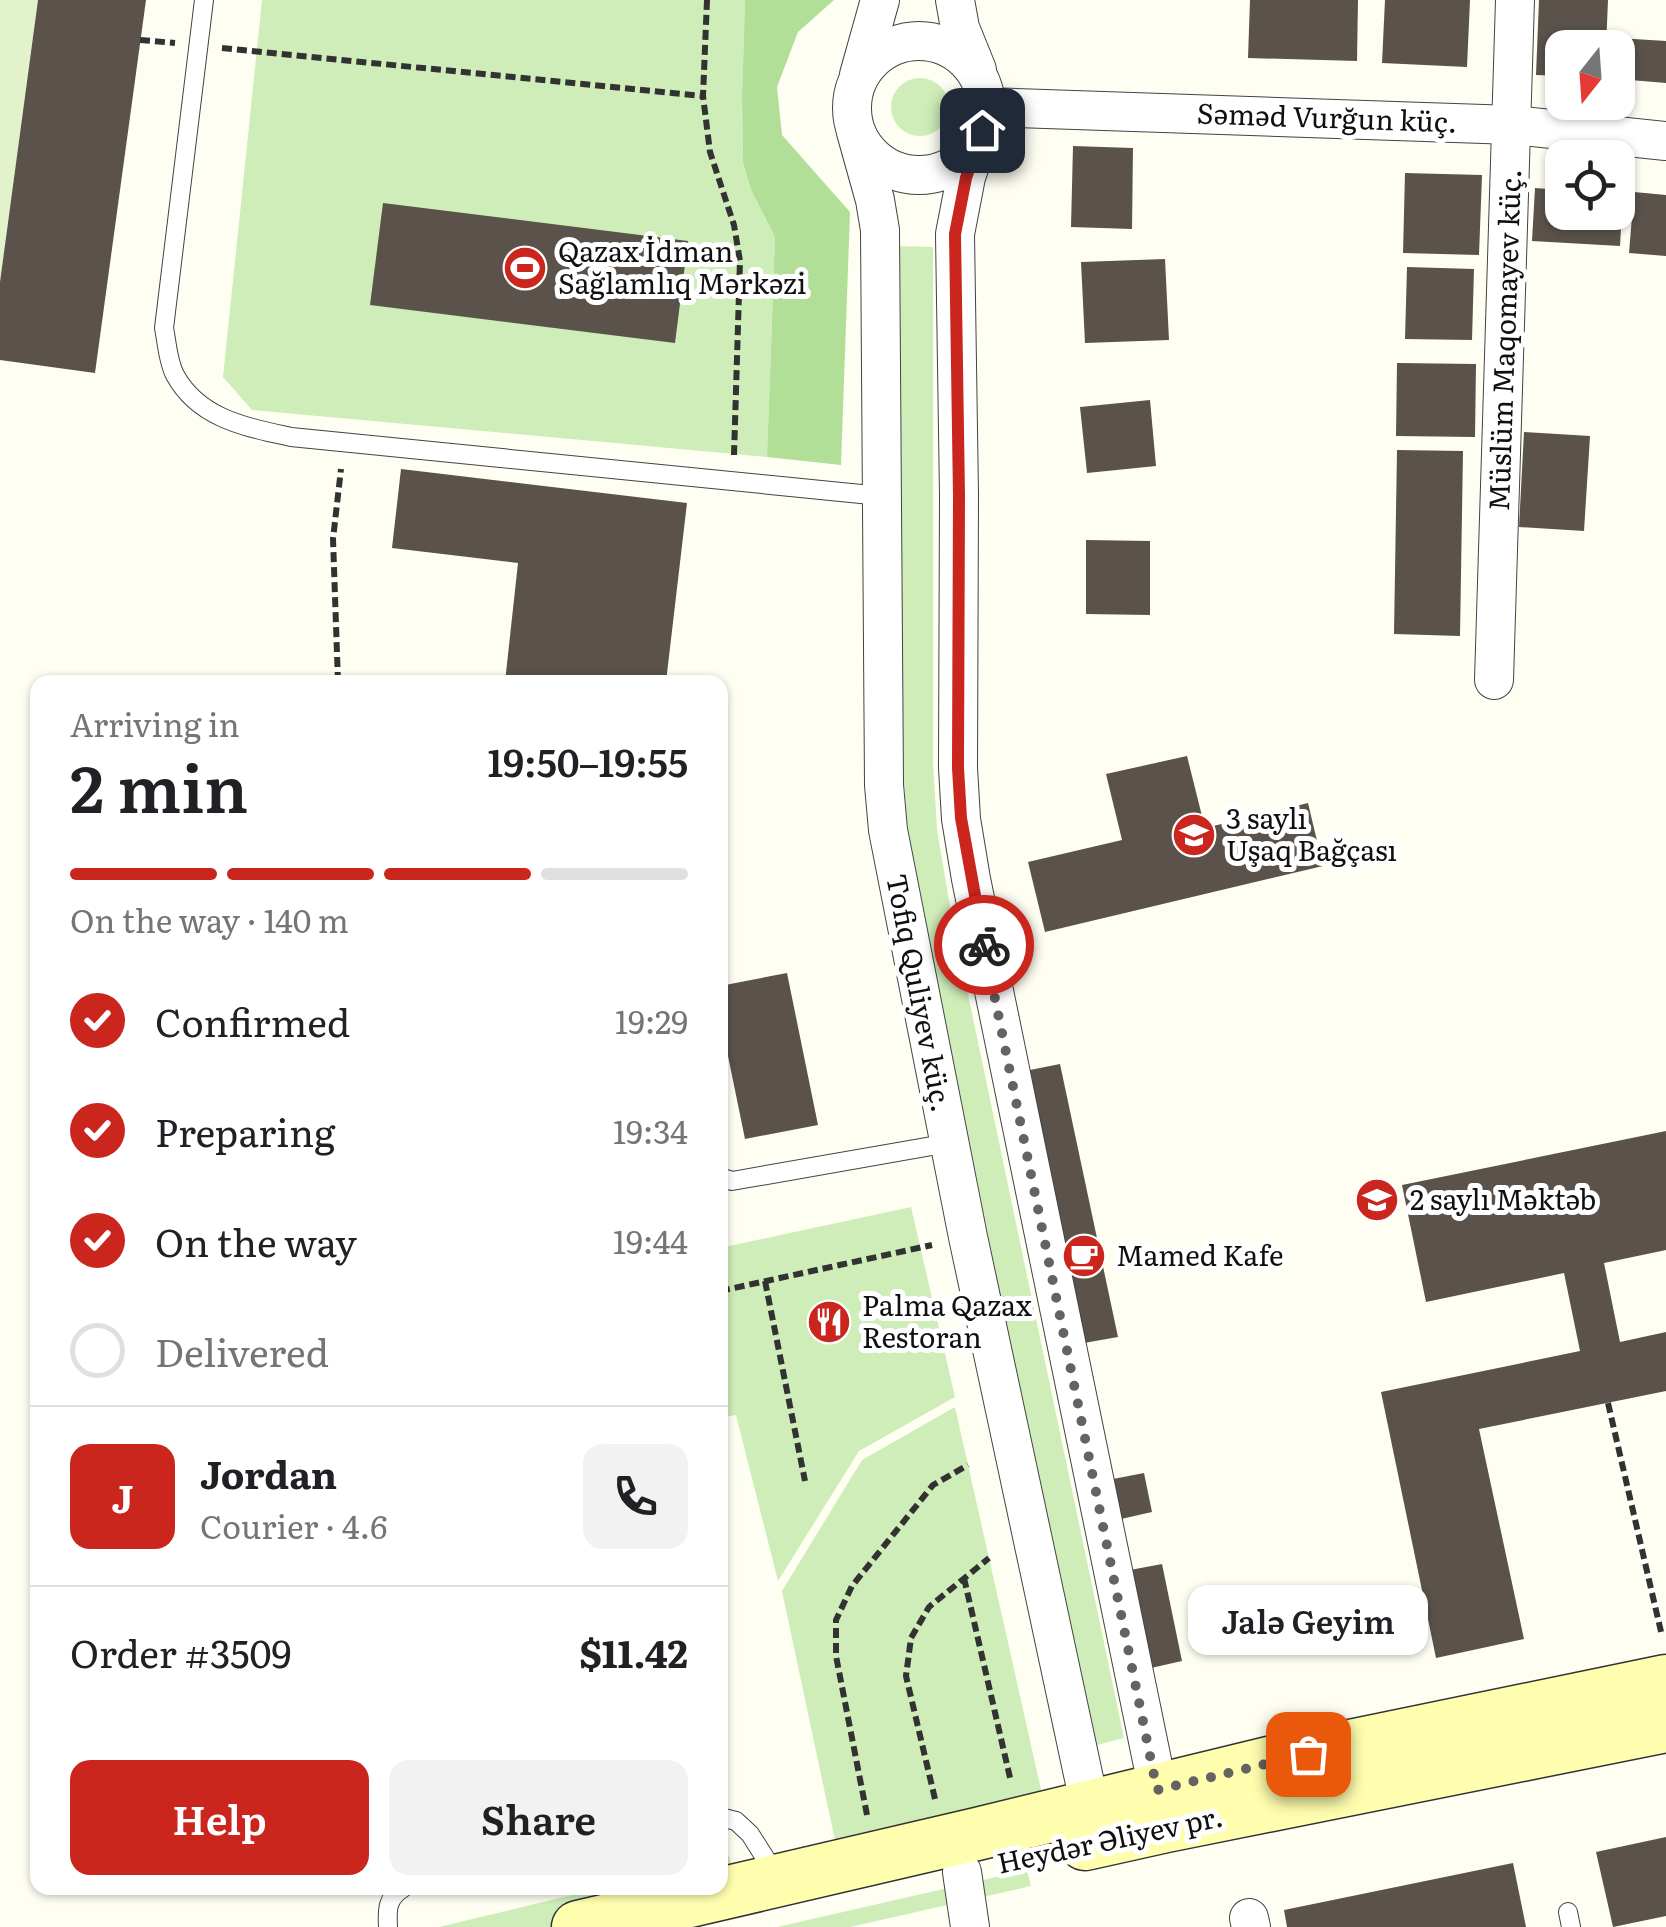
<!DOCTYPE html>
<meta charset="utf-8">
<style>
:root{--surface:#fff;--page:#f2f2f2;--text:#202124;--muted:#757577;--line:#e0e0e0;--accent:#ca261e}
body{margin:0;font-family:Literata,serif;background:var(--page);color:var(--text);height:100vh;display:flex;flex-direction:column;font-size:38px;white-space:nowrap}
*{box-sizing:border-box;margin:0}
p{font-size:32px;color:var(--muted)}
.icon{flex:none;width:55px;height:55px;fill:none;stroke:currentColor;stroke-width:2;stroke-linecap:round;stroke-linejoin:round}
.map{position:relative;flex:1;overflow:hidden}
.side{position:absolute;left:30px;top:675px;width:698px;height:1220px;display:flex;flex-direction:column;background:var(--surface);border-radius:20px;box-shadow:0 2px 8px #0004}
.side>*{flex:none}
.needle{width:65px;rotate:197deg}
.tools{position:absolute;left:1545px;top:30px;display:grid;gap:20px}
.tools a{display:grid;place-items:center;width:90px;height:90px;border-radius:20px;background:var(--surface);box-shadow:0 2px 8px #0004;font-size:50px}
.pin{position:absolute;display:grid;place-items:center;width:85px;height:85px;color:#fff;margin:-42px;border-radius:20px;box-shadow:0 5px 15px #0006}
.courier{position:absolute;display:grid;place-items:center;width:100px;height:100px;margin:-50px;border:8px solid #ca261e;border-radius:50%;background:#fff;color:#222;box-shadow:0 2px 12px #0007}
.bubble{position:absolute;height:70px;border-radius:20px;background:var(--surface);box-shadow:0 2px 8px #0004;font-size:32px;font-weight:600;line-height:70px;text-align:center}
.head em{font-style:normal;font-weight:600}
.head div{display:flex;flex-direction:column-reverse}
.head{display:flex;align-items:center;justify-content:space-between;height:170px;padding:0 40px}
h1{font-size:65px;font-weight:600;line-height:75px}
.bar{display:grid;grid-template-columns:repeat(4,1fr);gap:15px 10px;align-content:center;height:120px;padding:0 40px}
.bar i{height:12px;border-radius:8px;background:var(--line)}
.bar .selected{background:var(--accent)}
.bar p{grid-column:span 4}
.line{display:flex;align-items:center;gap:25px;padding:0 40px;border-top:2px solid var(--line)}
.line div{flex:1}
.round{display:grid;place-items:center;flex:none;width:105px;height:105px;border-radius:20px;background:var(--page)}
ol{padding:0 40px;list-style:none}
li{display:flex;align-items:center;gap:30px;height:110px}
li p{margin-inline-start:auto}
li .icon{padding:10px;border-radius:50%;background:var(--accent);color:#fff;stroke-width:4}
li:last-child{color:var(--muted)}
li i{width:55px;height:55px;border:5px solid var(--line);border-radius:50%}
.cta{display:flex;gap:20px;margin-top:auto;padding:20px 40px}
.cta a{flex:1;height:115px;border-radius:20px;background:var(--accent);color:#fff;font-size:40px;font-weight:600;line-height:115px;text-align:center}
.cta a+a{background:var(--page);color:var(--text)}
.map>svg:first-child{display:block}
</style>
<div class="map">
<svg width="1666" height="1927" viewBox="0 0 1666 1927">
<rect width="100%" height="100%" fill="#fffef3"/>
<!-- green -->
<g fill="#cfedb9">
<polygon points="262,0 745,0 742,97 743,163 751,190 775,237 767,457 252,410 223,377"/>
<circle cx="920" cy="107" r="29"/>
<polygon points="898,246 933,247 933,761 937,830 952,918 1124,1738 1093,1746 923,929 909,846 903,771"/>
<polygon points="911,1207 955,1397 859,1451 778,1581 736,1415 720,1418 720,1248"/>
<polygon points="955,1407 1047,1816 840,1864 782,1591 862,1460"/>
<polygon points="729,1856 736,1886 570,1927 439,1927 601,1888 720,1888 720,1858"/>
<polygon points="1027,1870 1031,1886 850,1927 777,1927"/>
</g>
<!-- forest -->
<polygon fill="#b1df97" points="745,0 834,0 798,32 777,87 782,135 850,212 841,465 767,457 775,237 751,190 743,163 742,97"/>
<!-- pitch -->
<polygon fill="#e2f3cc" points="0,0 38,0 0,282"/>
<!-- building -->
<g fill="#5a524b">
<polygon points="38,0 146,0 95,373 0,360 0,282"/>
<polygon points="1250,0 1358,0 1357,61 1248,58"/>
<polygon points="1385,0 1470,0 1467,67 1382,63"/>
<polygon points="1539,0 1608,0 1606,48 1562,48 1562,76 1536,75"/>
<polygon points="1618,38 1666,41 1666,83 1618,79"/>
<polygon points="1073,146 1133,148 1132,229 1071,227"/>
<polygon points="1405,173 1482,175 1479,255 1403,253"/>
<polygon points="1535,188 1562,190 1562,212 1618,212 1618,193 1623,194 1620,246 1532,241"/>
<polygon points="1634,192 1666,195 1666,256 1629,253"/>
<polygon points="383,203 688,241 675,343 370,305"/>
<polygon points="1165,259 1169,340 1085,343 1081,262"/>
<polygon points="1407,267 1474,269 1472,340 1405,339"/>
<polygon points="1397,363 1476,364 1475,437 1396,436"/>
<polygon points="1150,400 1156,466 1087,473 1080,407"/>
<polygon points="1524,432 1590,436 1584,531 1519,527"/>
<polygon points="1397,450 1463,451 1460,636 1394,634"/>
<polygon points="401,469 687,503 666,682 505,682 518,563 392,548"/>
<polygon points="1086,540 1150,541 1150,615 1086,614"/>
<polygon points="1187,756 1205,828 1308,803 1323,866 1045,932 1028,862 1122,840 1106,774"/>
<polygon points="787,973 818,1125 745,1139 720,1017 720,986"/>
<polygon points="1060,1064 1118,1337 1084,1343 1025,1071"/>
<polygon points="1666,1131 1666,1250 1604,1263 1620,1342 1666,1332 1666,1391 1479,1429 1524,1639 1436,1658 1381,1392 1580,1351 1564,1273 1426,1302 1402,1185"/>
<polygon points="1144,1473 1152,1512 1121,1519 1113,1479"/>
<polygon points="1162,1564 1182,1661 1151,1668 1130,1570"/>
<polygon points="1666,1837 1666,1916 1613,1927 1596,1852"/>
<polygon points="1513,1863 1526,1927 1287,1927 1284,1910"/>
</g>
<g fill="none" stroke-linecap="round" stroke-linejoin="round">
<!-- service casing -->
<g stroke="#434343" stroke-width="20">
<g id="service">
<path d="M204 0 164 328C167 343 168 362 175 375 199 419 246 427 291 437L881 496"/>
<polyline points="720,1177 732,1181 949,1143"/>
<polyline points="720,1817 736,1821 750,1834 776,1875"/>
<polyline points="1568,1912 1571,1927"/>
<path d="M388 1927C387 1909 387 1898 403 1888"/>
</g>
</g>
<!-- minor casing -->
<g stroke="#434343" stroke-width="40">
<g id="minor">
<polyline points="955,0 960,28 977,70"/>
<circle cx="919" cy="108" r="67"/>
<polyline points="859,75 880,0"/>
<polyline points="986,107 1513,125 1666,141"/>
<polyline points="982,130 966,177 955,234 959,495 958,768 961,819 971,879 1163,1814"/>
<polyline points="856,132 875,200 880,230 884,785 888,830 968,1237 1095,1830"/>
<polyline points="1494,680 1515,0"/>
<polyline points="962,1872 970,1927"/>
<polyline points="1249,1918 1251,1927"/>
</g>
</g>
<!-- secondary casing -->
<g stroke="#323232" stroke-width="55">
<g id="secondary">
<polyline points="1085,1844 1166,1826 1666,1726"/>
<polyline points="578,1927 977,1834 1273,1762 1666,1681"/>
</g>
</g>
<!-- path -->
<g stroke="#323232" stroke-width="6" stroke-dasharray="10 5" stroke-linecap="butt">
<polyline points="707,0 703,96 710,152 734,225 740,261 734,455"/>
<polyline points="140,40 175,43"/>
<polyline points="222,48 703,96"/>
<polyline points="338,682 333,539 341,469"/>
<polyline points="765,1281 805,1481"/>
<polyline points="720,1291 932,1245"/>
<polyline points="1608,1403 1662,1636"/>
<polyline points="964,1578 1011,1782"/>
<polyline points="935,1799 906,1676 911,1638 929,1607 989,1558"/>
<polyline points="867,1815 836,1656 836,1620 852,1586 933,1485 968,1465"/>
</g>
<!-- service -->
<use href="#service" stroke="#fff" stroke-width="18"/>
<!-- minor -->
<use href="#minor" stroke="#fff" stroke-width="38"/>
<!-- secondary -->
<use href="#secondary" stroke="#fffeae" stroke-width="52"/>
</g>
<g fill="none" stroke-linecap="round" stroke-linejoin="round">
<!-- done -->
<polyline stroke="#64635f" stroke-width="10" stroke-dasharray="0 18" points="984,945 1157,1790 1308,1754"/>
<!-- route -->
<polyline stroke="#ca261e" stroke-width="12" points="982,130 966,178 955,234 959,496 958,768 961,818 984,945"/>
</g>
<!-- icons -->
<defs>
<g id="stadium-disc" transform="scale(2.25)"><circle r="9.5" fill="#ca261e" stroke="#fff"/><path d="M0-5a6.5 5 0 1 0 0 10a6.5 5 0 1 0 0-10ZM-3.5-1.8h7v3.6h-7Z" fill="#fff"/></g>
<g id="school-disc" transform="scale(2.25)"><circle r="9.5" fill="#ca261e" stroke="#fff"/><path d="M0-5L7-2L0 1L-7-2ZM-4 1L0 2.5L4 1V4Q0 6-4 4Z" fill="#fff"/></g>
<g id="cafe-disc" transform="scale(2.25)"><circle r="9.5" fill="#ca261e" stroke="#fff"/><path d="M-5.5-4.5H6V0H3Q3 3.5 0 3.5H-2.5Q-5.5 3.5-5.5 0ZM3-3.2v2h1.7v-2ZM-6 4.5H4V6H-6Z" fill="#fff"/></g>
<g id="restaurant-disc" transform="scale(2.25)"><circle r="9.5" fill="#ca261e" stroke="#fff"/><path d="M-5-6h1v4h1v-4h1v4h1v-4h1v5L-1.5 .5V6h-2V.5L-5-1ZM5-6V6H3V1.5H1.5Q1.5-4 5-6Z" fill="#fff"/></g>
</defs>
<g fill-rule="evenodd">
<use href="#stadium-disc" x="525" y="268"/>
<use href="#school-disc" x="1194" y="835"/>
<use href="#school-disc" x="1377" y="1200"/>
<use href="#cafe-disc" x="1084" y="1256"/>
<use href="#restaurant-disc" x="829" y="1322"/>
</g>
<g text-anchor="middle" stroke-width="10" stroke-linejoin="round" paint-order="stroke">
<!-- street labels -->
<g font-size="28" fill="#101010" stroke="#fff">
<text transform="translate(1327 118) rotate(2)" y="10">Səməd Vurğun küç.</text>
<text transform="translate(1505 340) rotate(-88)" y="10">Müslüm Maqomayev küç.</text>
<text transform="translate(919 993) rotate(79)" y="10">Tofiq Quliyev küç.</text>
<text transform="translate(1110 1840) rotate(-12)" y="10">Heydər Əliyev pr.</text>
</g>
<!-- poi labels -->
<g font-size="28" fill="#101010" stroke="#fff" text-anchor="start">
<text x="558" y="262">Qazax İdman<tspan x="558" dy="32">Sağlamlıq Mərkəzi</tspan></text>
<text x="1226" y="829">3 saylı<tspan x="1226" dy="32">Uşaq Bağçası</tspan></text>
<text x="1410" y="1210">2 saylı Məktəb</text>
<text x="1116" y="1266">Mamed Kafe</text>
<text x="862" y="1316">Palma Qazax<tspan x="862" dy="32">Restoran</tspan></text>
</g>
</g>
</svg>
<div class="tools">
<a><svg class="needle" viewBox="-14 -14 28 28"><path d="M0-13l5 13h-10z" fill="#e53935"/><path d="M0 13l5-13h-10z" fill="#757577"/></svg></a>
<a><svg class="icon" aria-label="locate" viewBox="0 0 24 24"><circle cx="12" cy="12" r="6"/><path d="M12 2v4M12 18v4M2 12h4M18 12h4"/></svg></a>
</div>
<div class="pin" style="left:1308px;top:1754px;background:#ea580c"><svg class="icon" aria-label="bag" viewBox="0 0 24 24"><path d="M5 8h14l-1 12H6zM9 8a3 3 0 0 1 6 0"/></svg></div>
<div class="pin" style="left:982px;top:130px;background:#1f2937"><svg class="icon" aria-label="home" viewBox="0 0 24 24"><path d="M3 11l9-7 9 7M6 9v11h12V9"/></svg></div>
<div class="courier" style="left:984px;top:945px"><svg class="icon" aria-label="bike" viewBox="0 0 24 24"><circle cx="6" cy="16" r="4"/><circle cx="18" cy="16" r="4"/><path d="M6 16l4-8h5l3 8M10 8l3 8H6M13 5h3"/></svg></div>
<div class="bubble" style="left:1188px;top:1585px;width:240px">Jalə Geyim</div>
<section class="side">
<div class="head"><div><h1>2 min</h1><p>Arriving in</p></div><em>19:50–19:55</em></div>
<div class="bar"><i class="selected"></i><i class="selected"></i><i class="selected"></i><i></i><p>On the way · 140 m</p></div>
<ol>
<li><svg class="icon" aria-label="check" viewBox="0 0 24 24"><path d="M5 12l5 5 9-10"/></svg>Confirmed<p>19:29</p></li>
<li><svg class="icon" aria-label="check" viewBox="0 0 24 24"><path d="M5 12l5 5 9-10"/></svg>Preparing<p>19:34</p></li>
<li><svg class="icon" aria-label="check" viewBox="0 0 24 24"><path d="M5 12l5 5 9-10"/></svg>On the way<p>19:44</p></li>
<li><i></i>Delivered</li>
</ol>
<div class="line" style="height:180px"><b class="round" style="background:var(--accent);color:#fff">J</b><div><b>Jordan</b><p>Courier · 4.6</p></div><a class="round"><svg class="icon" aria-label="phone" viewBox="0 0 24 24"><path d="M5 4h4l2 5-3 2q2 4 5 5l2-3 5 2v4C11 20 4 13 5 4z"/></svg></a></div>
<div class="line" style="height:130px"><div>Order #3509</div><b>$11.42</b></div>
<div class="cta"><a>Help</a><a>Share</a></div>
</section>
</div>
